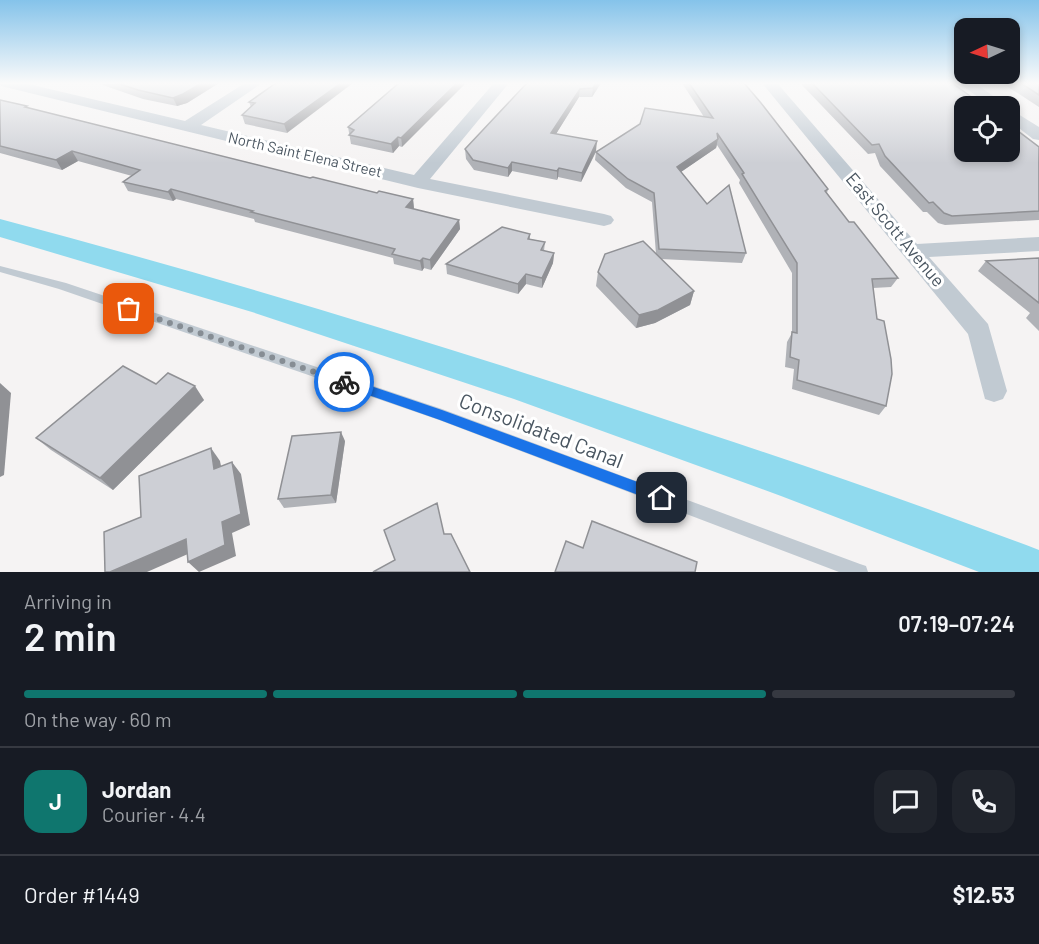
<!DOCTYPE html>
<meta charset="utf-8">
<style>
:root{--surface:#171b24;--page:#20242c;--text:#f1f3f6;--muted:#9ea1a6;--line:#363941;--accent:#0f766e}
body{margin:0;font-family:Barlow,sans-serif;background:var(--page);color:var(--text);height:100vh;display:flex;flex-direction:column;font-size:22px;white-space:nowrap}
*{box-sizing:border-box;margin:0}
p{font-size:20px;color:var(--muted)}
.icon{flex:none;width:33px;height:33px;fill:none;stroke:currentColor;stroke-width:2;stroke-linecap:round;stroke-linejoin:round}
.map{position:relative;height:572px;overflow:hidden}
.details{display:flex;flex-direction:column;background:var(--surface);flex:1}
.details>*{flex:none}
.needle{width:39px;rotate:266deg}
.buttons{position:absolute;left:954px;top:18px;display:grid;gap:12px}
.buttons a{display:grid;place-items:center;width:66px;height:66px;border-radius:12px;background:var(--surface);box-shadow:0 3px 9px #0003;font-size:30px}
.pin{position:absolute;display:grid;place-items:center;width:51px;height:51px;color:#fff;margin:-26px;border-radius:12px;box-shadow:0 3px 9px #0006}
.courier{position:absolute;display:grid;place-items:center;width:60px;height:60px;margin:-30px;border:4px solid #1a73e8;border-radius:50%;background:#fff;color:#222;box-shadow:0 2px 8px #0007}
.head em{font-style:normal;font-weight:600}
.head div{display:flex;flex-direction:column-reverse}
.head{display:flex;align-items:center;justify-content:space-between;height:102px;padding:0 24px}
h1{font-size:39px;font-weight:600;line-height:45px}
.bar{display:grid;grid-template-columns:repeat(4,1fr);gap:9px 6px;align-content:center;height:72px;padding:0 24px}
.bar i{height:8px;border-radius:4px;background:var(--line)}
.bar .active{background:var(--accent)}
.bar p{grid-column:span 4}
.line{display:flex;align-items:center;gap:15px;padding:0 24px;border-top:2px solid var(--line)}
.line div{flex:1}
.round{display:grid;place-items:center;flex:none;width:63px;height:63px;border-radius:18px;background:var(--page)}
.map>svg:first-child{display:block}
</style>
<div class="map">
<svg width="1039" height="572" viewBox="0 0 1039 572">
<rect width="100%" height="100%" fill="#f5f3f3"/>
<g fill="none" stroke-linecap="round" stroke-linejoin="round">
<!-- canal -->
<path fill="#90daee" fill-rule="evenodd" d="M0 219C237 282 471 353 703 432 816 469 928 508 1039 550V572H979L781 496 514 399 252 312 0 237Z"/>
<!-- lane -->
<polygon fill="#c1cad2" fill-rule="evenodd" points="0,266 66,283 442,409 860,564 866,566 868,572 839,572 439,420 59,289 0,272"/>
<!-- street -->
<g fill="#c1cad2" fill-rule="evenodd">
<polygon points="0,83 24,83 185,121 245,83 262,83 201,125 414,175 494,83 509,83 430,179 604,214 611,216 614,220 611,224 604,226 418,188 1,86"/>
<polygon points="762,83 777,83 917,244 1039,237 1039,251 929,257 988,324 1007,391 1003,399 994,402 985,399 968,334"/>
<polygon points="959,83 975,83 1007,106 990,106"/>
<polygon points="1010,109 1039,127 1039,140 1033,139 1010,121"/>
</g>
</g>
<!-- wall -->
<g fill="#b0b2b7">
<polygon points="97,83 219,83 187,103 177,106 143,99"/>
<polygon points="276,83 287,133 245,124 242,115 251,107 249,102"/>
<polygon points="399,83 402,147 399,146 393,153 351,144 348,127"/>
<polygon points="527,83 601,83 592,97 579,97 556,134 596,151 704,117 682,83 744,83 828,189 827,193 849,222 898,278 891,287 873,288 886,406 879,415 792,389 794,369 785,367 787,342 792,333 792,273 739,183 740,180 717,145 716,148 681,172 746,253 742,263 661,259 694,291 690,305 655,323 636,328 596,286 598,272 656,254 652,202 626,188 595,160 596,152 581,182 558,177 557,180 512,171 508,177 474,170 466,159 465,149"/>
<polygon points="800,83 952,83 1039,147 1039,220 945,225 938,223 927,212 923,212 880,166 875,153 868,154"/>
<polygon points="1002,83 1039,83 1039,107"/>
<polygon points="0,100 28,108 310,178 377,193 413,199 414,209 459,220 460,229 431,270 424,268 422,271 394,264 393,258 255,222 254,219 176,199 173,201 128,191 123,182 132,176 78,161 62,170 0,153"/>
<polygon points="530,234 530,239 545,242 544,251 554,253 553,263 542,288 526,284 518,294 447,274 446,264"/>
<polygon points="1039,258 1039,331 1026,318 1030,313 978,271 986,261"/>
<polygon points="156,384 204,400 113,490 51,450 36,438"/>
<polygon points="345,441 336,503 284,508 278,499"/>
</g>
<!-- shaded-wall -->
<g fill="#909195">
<polygon points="202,83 219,83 187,103 177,106 173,98"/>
<polygon points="341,83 353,83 287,133 284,124"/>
<polygon points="457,83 466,83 402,147 401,138"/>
<polygon points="596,83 601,83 592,97 593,88"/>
<polygon points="580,89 579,97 551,142 551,133"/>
<polygon points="398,137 399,146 393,153 391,144"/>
<polygon points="718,139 716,148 675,176 677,167"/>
<polygon points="597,141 596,151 581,182 582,173"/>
<polygon points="72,151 78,161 62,170 56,160"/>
<polygon points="512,162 512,171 508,177 508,168"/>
<polygon points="559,168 558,177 557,180 557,171"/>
<polygon points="171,189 176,199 173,201 168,192"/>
<polygon points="413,199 414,209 406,207"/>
<polygon points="459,220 460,229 431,270 430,260"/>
<polygon points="554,253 553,263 542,288 542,278"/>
<polygon points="423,258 424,268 422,271 420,261"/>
<polygon points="526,274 526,284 518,294 518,284"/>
<polygon points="694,291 690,305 655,323 636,328 639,315"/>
<polygon points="0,383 11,393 4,475 0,477"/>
<polygon points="195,386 204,400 113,490 100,478"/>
<polygon points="341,432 345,441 336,503 331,495"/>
<polygon points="211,448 220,461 224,481 214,469"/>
<polygon points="232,462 241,474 250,525 232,533 236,556 199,572 188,562 222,522"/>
<polygon points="186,539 197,550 147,572 110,572"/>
</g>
<!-- building -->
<g fill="#cdcfd5" stroke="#909195" stroke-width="1.5">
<polygon points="117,83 202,83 183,94 173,98 138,90"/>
<polygon points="276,83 341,83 284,124 242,115 255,103 249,102"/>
<polygon points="399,83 457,83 401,138 398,137 391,144 349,135 354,130 348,127"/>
<polygon points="527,83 596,83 593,88 580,89 551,133 597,141 582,173 559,168 557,171 512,162 508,168 473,160 465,149"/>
<polygon points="689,83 744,83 761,103 828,189 825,191 849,222 854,222 898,278 872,279 877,319 884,321 891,359 892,374 886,406 797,380 799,360 790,357 792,332 797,333 797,263 742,174 744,173 717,133 718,139 677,167 707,204 729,185 746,253 659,249 654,193 628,179 596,152 640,124 645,108 713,118"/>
<polygon points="812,83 952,83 984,106 964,106 964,152 1010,152 1010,125 1039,147 1039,211 952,216 944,213 933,202 929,203 885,156 879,144 872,145"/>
<polygon points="1021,83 1039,83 1039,95"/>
<polygon points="0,100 27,106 25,107 310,178 313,177 377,193 379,191 413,199 406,207 459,220 430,260 423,258 420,261 392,254 395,249 251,212 253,211 171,189 168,192 123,182 140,170 72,151 56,160 0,146"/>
<polygon points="502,227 530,234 528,239 545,242 541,250 554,253 542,278 526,274 518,284 446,264"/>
<polygon points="643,241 694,291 658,310 639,315 598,272 605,254"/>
<polygon points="1039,258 1039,303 986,261"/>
<polygon points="123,366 156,384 168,373 195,386 100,478 36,438"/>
<polygon points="341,432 331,495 278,499 292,436"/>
<polygon points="211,448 214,469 232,462 241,514 222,522 225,545 188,562 186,539 110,572 105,572 104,532 141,517 139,476"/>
<polygon points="437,503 444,534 451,534 470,572 373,572 395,560 384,530"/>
<polygon points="592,521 697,562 695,572 555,572 566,541 583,548"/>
</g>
<!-- sky -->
<linearGradient id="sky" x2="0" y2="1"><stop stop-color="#85c3ea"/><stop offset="0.51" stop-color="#fafafa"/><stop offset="1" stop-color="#fafafa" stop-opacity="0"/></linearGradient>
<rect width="1039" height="163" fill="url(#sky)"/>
<!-- route -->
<polygon fill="#1a73e8" points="344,377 442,410 662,491 667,493 669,498 667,502 662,504 440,420 340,385 340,379"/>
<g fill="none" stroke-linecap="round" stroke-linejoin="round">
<!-- done -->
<polyline stroke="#868d94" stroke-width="6" stroke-dasharray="0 10.8" points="129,309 344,382"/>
</g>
<g text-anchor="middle" stroke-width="6" stroke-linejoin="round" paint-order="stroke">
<!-- far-street labels -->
<g font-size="15" fill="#4a5661" stroke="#fff">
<text transform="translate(305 155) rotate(13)" y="5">North Saint Elena Street</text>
</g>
<!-- street labels -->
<g font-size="18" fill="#4a5661" stroke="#fff">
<text transform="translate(895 230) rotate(50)" y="6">East Scott Avenue</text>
</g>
<!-- near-street labels -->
<g font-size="21" fill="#4a5661" stroke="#fff">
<text transform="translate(541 431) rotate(21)" y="7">Consolidated Canal</text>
</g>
</g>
</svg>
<div class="buttons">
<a><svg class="needle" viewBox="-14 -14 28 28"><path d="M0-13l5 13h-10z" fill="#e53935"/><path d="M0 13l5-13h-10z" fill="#9ea1a6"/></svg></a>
<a><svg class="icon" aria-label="locate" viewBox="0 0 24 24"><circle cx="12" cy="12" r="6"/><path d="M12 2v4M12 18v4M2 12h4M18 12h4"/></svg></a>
</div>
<div class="pin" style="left:129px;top:309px;background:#ea580c"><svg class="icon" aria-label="bag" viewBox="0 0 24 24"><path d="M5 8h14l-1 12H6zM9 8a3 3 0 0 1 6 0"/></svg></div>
<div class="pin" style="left:662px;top:498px;background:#1f2937"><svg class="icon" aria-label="home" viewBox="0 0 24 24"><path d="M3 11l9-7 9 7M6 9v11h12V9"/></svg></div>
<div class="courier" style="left:344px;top:382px"><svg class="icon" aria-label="bike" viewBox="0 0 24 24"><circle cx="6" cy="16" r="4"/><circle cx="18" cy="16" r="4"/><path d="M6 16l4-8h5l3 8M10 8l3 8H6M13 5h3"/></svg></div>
</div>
<section class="details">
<div class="head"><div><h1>2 min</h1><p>Arriving in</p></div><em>07:19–07:24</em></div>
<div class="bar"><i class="active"></i><i class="active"></i><i class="active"></i><i></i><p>On the way · 60 m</p></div>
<div class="line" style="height:108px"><b class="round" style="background:var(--accent);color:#fff">J</b><div><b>Jordan</b><p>Courier · 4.4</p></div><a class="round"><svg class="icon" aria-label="chat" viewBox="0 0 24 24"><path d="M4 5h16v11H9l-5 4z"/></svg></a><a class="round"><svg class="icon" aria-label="phone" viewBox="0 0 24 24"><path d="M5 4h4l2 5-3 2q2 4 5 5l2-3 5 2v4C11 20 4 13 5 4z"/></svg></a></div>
<div class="line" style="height:78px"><div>Order #1449</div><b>$12.53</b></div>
</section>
